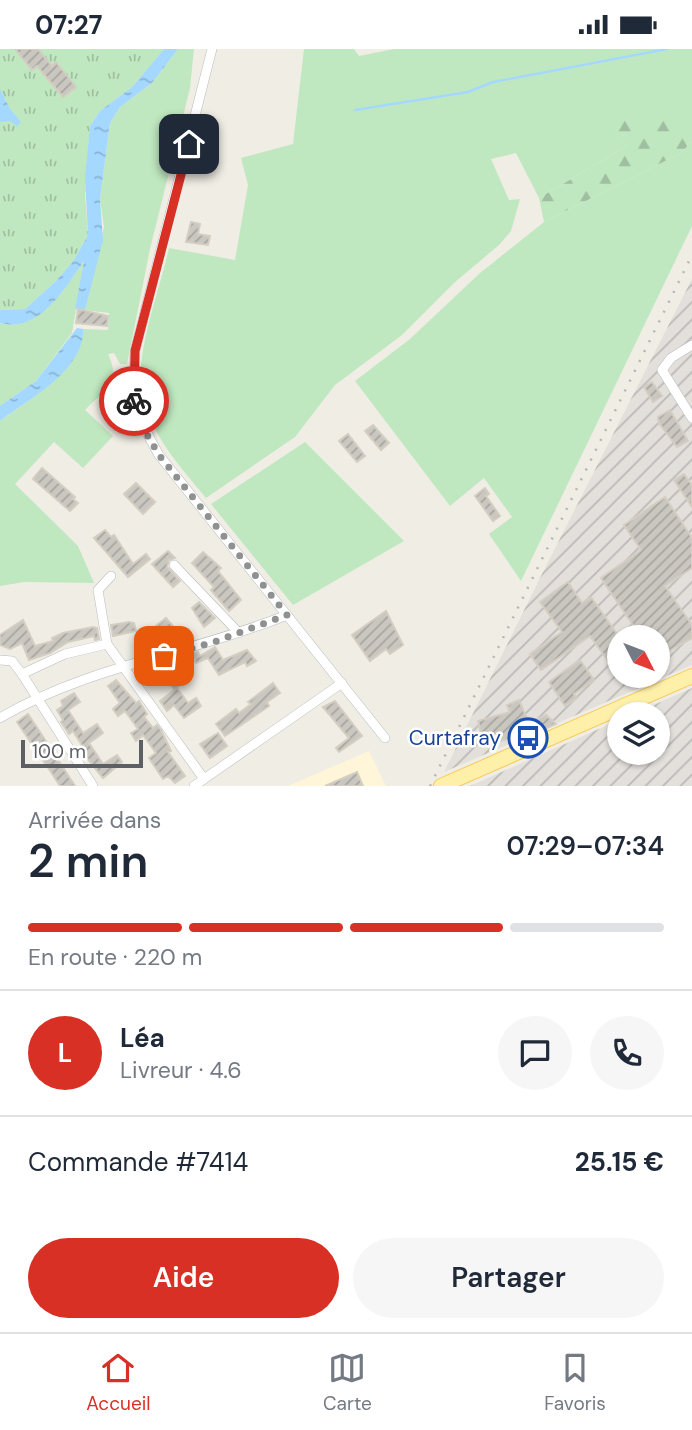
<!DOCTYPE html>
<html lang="fr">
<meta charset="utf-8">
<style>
:root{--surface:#fff;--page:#f6f6f7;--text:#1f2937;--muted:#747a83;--line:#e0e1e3;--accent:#d93025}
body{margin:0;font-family:"DM Sans",sans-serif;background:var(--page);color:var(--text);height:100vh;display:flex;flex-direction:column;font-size:26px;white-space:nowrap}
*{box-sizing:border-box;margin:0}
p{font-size:23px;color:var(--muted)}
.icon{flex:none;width:38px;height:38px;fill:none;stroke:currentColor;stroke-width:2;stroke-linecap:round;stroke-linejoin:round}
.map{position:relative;height:737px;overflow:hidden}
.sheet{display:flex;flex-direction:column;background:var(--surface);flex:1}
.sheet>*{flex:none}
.needle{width:46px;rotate:132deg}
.tools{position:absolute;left:607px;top:576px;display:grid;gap:14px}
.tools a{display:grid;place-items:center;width:63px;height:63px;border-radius:50%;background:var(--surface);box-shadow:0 2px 5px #0004;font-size:35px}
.scale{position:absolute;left:21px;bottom:18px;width:122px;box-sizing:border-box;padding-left:7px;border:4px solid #5c6065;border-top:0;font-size:19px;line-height:24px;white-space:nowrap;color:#5c6065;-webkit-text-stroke:5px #fff;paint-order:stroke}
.pin{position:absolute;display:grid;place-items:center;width:60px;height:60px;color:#fff;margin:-30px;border-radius:14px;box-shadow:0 4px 10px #0006}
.courier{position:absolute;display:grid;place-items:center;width:70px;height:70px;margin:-35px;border:5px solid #d93025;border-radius:50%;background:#fff;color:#222;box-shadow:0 2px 9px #0007}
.overview em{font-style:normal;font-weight:600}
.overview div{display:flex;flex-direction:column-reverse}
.overview{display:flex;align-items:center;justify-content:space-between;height:119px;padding:0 28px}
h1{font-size:46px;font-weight:600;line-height:52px}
.bar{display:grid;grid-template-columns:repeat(4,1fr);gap:10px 7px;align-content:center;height:84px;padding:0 28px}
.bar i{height:9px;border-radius:5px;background:var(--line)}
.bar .active{background:var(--accent)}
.bar p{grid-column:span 4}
.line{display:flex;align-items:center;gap:18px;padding:0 28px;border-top:2px solid var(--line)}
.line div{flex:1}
.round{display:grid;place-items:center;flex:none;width:74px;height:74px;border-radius:37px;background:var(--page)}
.action{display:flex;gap:14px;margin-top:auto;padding:14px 28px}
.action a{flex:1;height:80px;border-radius:42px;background:var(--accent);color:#fff;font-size:28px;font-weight:600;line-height:80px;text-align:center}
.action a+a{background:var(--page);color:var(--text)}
.status{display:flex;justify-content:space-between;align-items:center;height:49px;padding:0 35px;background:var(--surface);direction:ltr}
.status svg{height:19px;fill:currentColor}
.tab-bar{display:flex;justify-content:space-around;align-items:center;height:98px;border-top:2px solid var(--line);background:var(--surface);font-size:19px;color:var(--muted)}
.tab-bar a{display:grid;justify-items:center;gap:4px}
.tab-bar .active{color:var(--accent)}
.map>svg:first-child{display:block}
</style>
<div class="status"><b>07:27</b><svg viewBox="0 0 49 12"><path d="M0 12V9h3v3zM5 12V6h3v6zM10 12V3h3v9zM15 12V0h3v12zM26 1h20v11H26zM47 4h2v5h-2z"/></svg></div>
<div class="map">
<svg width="692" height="737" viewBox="0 0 692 737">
<defs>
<pattern id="industrial-furrows" width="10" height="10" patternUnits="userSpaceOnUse" patternTransform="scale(1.75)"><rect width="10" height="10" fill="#e3e0dc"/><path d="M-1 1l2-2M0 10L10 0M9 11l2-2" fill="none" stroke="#bbb9b6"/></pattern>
<pattern id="forest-firs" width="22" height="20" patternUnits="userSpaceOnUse" patternTransform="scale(1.75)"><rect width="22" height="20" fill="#c0e8c0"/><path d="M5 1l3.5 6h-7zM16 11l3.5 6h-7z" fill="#9fbfa0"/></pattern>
<pattern id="park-tufts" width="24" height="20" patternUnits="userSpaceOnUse" patternTransform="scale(1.75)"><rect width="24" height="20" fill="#c0e8c0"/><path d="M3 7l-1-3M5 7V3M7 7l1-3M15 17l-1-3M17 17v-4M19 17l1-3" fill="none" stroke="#9fbfa0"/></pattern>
<pattern id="water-ripples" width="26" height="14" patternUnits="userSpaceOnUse" patternTransform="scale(1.75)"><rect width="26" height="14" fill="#a4d8ff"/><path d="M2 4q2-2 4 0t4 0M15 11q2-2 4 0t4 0" fill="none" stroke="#89b3d2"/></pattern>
<pattern id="building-hatch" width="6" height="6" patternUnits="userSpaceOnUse" patternTransform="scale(1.75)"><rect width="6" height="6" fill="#cac7c1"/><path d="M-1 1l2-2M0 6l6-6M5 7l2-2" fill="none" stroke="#a7a5a0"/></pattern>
</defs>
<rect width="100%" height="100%" fill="#efede4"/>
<!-- commercial -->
<polygon fill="#fff6d9" points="369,702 386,737 288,737"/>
<!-- industrial -->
<g fill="url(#industrial-furrows)" fill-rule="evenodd">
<path d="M692 230V616L444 723 542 525ZM620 588H658V626H620Z"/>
<polygon points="692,639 692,737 470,737 619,671 620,704 658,704 658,665 633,665"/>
</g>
<!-- grass -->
<g fill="#c0e8c0">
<path d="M178 0H194L190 39 150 200 127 315H120L114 304 108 305C122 335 105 340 85 361L113 387 83 419 54 393 15 435 78 497 94 534 24 533 0 537V372C31 349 82 322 83 280L108 281 109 264 85 261 104 178 100 150 110 74 120 58 152 34Z"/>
<path d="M304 0H354L359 7 394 0H692V69H591L627 97 539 149 516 104 491 110 509 151 520 150 511 182 499 196 454 234 402 286 335 336 295 388 206 449C178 415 144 379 141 332 138 298 161 235 169 199L235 211 248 136 241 109 293 95Z"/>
<polygon points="692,92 692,177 521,532 489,485 512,468 484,429 450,457 355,332 410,290 480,224 544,173 681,104"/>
<path d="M84 212 72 284 36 332 0 357V274C37 285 66 238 84 212Z"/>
<polygon points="305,393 404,492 293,556 211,455"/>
</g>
<!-- forest -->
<polygon fill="url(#forest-firs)" points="686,67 692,69 692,92 681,104 544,173 539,149 627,97 589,69"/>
<!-- park -->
<polygon fill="url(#park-tufts)" points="0,0 164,0 132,38 100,62 90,77 85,145 88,186 74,211 56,232 25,260 0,261"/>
<!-- water -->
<g fill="url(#water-ripples)">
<path d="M164 0H178L152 34 120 58 110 74 100 150 103 191 85 261 75 260 84 212C65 239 39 285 0 274V261L25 260 56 232 74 211 88 186 85 129 90 77 100 62 132 38Z"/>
<polygon points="0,40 10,60 21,73 17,77 10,72 0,73"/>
<path d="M77 279 83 280C85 321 29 350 0 372V357L36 332Z"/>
</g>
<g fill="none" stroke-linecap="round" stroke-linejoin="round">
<!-- stream -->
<polyline stroke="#a4d8ff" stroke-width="2.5" points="355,61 468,43 493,33 667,0"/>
</g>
<!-- building -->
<g fill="url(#building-hatch)" stroke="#d4cec2" stroke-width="2">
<polygon points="15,0 38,0 52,17 56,13 76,38 63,48 37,17 32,21"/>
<polygon points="191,173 200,175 198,185 210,187 208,196 186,193"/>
<polygon points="78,260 108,267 107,277 76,274"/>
<polygon points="652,333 662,347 653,353 644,338"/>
<polygon points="670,361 688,392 677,398 659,374 658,368"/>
<polygon points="373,376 389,394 381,401 365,382"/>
<polygon points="348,385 365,407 357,413 339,392"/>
<polygon points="42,419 75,448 73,450 78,454 70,462 33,430"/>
<polygon points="684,425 692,436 692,458 674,431"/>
<polygon points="136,434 155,453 143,465 124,445"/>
<polygon points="485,439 489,445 486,447 500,467 493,472 475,447"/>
<polygon points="665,448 692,489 692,519 665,537 692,576 692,589 658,608 658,588 641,588 601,529 641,501 624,476"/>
<polygon points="105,481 111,488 114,486 133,515 146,505 150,510 128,528 94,489"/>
<polygon points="168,502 175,509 169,511 167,518 180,532 173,538 152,515"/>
<polygon points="203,503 221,519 218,522 241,551 229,562 211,541 214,538 192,514"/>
<polygon points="568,533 582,554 591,548 620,589 620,610 611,616 590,587 541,621 530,605 562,583 540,553"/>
<polygon points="199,553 215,569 204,578 192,559"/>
<polygon points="386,562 403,596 390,605 386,600 370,612 352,586"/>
<polygon points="166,569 177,582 167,590 156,577"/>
<polygon points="23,571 35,597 53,592 52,589 63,584 93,578 97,579 99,590 95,591 94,587 68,593 50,604 29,611 22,594 10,600 0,596 0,586"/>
<polygon points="129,573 134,574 136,582 113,587 111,576"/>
<polygon points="215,598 223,611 247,601 256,612 247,617 245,613 219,626 208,609 196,614 192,605 198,603 200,607"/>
<polygon points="580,611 594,631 574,645 577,649 565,657 549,633"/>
<polygon points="169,616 183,634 174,640 161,622"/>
<polygon points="116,631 136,654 139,652 147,665 144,668 153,679 157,676 161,681 171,702 168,703 185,727 175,734 168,727 163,730 149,709 156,704 143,686 136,692 131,684 138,680 125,662 118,667 113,660 120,654 108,637"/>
<polygon points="273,634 280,644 267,653 269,657 225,687 216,675 236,660 239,664 251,655 248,653"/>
<polygon points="177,639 188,654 196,649 201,657 184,669 174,656 167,662 160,652"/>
<polygon points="74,644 80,653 68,661 83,684 97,675 103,684 89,694 103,715 117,706 122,713 103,729 82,703 83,698 73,682 69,685 61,673 63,671 57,661 63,657 61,652"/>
<polygon points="519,651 529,674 546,666 556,675 522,690 518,682 507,685 508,690 484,696 478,672 510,663 507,656"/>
<polygon points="335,652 362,687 339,703 336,699 349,689 323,658"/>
<polygon points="28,665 38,680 75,737 60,737 51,723 17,673"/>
<polygon points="218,684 227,697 210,709 200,695"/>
<polygon points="357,723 363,737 325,737"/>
</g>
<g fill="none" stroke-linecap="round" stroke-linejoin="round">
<!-- minor casing -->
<g stroke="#b9bcc1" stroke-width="10">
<g id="minor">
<path d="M212 0 135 302C131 347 136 367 159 406L385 689"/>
<polyline points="692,296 671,309 662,321 692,369"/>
<polyline points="174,516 239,584"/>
<polyline points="107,595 98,541 111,527"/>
<polyline points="0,611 12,612 22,625 93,737"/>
<polyline points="22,625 65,605 107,595 204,730"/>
<path d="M0 669C88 617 193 604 287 566"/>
<polyline points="194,737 342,634"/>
</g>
</g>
<!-- primary casing -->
<g stroke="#f7c856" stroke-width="16">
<polyline id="primary" points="441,737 692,627"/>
</g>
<!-- minor -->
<use href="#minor" stroke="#fff" stroke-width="9"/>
<!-- primary -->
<use href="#primary" stroke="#fff0a9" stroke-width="14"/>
<!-- rail -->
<polyline stroke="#b5b6b6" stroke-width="2.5" stroke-dasharray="2 9" stroke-linecap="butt" points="430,737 692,206"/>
</g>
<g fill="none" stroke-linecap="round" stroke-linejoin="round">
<!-- done -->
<polyline stroke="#8f9191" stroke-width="7" stroke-dasharray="0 12.6" points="134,352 143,379 159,406 287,566 214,593 164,607"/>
<!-- route -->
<polyline stroke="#d93025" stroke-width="9" points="134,352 135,302 189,95"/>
</g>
<!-- icons -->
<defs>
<g id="bus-ring" transform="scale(2.0125)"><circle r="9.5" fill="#fff" stroke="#1a4fb4" stroke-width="1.5"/><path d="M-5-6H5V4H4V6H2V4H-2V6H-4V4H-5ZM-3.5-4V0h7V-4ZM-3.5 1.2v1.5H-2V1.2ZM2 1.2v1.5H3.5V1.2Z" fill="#1a4fb4"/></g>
</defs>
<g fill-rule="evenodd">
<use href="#bus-ring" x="528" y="689"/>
</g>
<g text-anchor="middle" stroke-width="5" stroke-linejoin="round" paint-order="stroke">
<!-- transit labels -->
<g font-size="21" fill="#164399" stroke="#fff" text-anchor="end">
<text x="501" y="696">Curtafray</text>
</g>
</g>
</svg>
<div class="tools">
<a><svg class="needle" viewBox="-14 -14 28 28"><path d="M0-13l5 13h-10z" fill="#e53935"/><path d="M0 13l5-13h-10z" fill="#747a83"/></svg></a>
<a><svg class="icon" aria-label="layers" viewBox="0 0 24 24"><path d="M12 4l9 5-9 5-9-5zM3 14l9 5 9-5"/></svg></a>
</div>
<div class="scale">100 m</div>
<div class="pin" style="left:164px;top:607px;background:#ea580c"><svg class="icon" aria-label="bag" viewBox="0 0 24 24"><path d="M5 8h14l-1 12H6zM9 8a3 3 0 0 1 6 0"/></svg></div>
<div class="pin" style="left:189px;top:95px;background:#1f2937"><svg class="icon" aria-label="home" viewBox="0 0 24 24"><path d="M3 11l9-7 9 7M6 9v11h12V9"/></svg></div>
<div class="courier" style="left:134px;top:352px"><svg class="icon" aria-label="bike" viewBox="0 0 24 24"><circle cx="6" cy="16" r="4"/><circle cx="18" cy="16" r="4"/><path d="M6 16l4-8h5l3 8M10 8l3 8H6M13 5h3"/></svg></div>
</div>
<section class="sheet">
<div class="overview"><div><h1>2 min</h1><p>Arrivée dans</p></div><em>07:29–07:34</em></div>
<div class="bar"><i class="active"></i><i class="active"></i><i class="active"></i><i></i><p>En route · 220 m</p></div>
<div class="line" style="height:126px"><b class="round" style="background:var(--accent);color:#fff">L</b><div><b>Léa</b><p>Livreur · 4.6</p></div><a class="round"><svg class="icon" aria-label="chat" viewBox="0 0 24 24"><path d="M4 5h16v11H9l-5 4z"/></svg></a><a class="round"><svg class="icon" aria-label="phone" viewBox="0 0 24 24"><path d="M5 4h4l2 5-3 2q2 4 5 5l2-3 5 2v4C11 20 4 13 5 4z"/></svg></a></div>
<div class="line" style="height:91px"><div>Commande #7414</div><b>25.15 €</b></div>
<div class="action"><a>Aide</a><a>Partager</a></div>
</section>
<nav class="tab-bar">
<a class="active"><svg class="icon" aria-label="home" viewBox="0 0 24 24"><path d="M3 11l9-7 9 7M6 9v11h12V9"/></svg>Accueil</a>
<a><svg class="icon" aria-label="map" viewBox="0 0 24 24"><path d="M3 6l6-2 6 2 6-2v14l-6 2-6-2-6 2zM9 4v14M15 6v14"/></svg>Carte</a>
<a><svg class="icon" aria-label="saved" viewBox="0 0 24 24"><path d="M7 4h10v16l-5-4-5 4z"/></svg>Favoris</a>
</nav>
